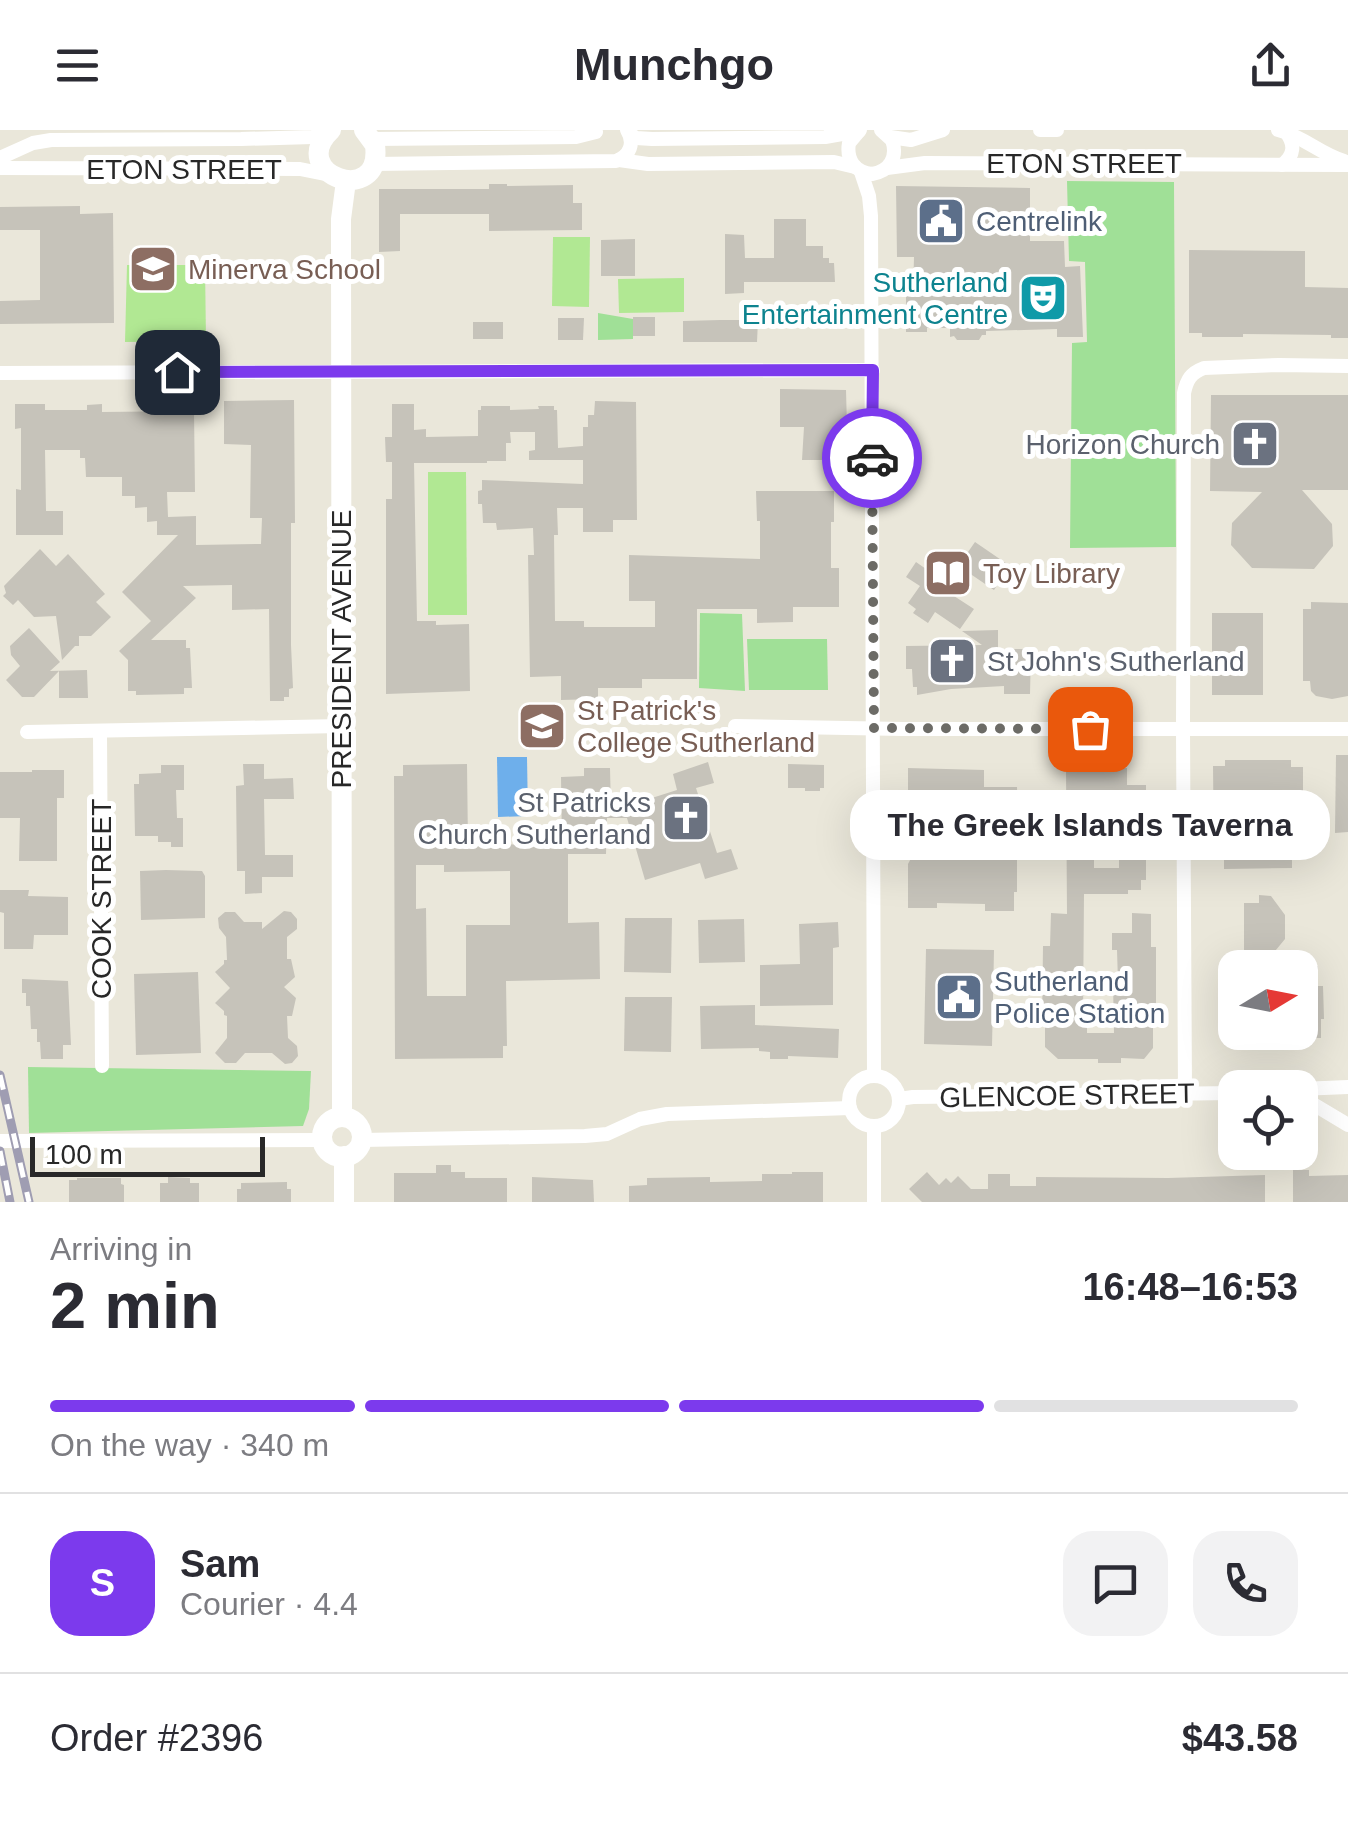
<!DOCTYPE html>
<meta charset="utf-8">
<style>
:root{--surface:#fff;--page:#f2f2f3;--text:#2b2b33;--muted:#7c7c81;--line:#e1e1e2;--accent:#7c3aed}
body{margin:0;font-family:Arial,sans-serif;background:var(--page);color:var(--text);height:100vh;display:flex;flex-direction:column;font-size:38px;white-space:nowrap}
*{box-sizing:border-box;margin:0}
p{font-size:32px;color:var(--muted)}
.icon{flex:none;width:55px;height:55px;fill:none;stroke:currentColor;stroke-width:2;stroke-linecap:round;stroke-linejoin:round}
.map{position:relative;height:1072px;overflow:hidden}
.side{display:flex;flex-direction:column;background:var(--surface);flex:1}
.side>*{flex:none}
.needle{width:65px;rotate:80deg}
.fabs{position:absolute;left:1218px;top:820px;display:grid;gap:20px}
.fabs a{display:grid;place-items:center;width:100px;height:100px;border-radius:20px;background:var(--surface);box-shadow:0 10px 40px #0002;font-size:50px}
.scale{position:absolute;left:30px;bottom:25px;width:235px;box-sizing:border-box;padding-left:10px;border:5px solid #282828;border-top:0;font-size:28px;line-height:35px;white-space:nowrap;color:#282828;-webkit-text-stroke:8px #fff;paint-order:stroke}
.pin{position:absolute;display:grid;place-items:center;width:85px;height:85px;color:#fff;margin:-42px;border-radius:20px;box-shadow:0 5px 15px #0006}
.courier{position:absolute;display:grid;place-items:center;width:100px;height:100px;margin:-50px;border:8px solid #7c3aed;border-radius:50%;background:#fff;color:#222;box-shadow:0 2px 12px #0007}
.bubble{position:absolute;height:70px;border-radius:30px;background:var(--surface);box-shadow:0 10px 40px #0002;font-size:32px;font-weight:700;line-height:70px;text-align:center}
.overview em{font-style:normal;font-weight:700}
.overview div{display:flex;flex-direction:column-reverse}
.overview{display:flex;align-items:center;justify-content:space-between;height:170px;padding:0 50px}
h1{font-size:65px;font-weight:700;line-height:75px}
.bar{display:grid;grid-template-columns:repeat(4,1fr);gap:15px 10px;align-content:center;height:120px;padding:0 50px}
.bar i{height:12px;border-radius:8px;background:var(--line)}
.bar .active{background:var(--accent)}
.bar p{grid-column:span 4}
.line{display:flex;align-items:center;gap:25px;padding:0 50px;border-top:2px solid var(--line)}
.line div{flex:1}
.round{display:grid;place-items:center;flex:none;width:105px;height:105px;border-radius:30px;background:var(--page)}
header{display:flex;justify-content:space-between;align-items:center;height:130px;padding:0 50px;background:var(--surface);font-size:45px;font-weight:700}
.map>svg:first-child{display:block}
</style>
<header><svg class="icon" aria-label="menu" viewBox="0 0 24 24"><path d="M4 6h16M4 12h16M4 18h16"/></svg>Munchgo<svg class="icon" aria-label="share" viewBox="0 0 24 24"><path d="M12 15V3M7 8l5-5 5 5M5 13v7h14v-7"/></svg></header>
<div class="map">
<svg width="1348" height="1072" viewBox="0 0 1348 1072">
<rect width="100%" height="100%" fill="#eae7da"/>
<!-- green -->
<g fill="#a0e097">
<polygon points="1067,51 1174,52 1176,417 1070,418 1072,213 1087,212 1085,132 1069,131"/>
<polygon points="598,183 633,189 633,209 598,210"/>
<polygon points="700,483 742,484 745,561 699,558"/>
<polygon points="827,509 828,560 749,560 747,509"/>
<polygon points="28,937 311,941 309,979 303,996 29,1003"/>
</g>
<!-- pitch -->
<g fill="#b1e893">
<polygon points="553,107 590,107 589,177 552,176"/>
<polygon points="127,135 205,135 206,211 125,212"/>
<polygon points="684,148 684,182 619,183 618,149"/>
<polygon points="428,342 466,342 467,485 428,485"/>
</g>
<!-- water -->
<polygon fill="#6eafeb" points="497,627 527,627 528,686 498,687"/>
<!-- building -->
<g fill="#c6c3ba" fill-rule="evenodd">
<polygon points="489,54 507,54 507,56 573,55 573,73 582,73 582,100 489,101 489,84 400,84 400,121 379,122 379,59 489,59"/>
<polygon points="896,56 1030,58 1030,111 1064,111 1065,137 1080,136 1083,207 1057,207 1057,199 986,201 986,205 982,205 979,210 957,210 954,206 950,207 950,198 927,198 927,202 906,202 906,163 913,163 914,127 897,127"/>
<polygon points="80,76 80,84 113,83 114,193 0,194 0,171 40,170 40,100 0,100 0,77"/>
<polygon points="774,89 806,89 806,116 823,116 823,128 829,128 829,133 834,133 835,152 744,152 744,163 725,164 725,104 744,105 745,128 774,128"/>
<polygon points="635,109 635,146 601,146 601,110"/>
<polygon points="1189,120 1305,121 1305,157 1348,158 1348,208 1331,208 1331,205 1243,204 1243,207 1202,207 1202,203 1189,203"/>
<rect x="633" y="187" width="22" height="19"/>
<polygon points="558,188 584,188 583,210 558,210"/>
<polygon points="720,190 758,190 757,212 683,212 683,191"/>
<rect x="473" y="192" width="30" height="17"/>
<polygon points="780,259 846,260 847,297 837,297 837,330 802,330 804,297 780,297"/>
<polygon points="1211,265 1348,265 1348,360 1302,360 1332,394 1333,416 1314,439 1252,438 1231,415 1232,393 1262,362 1210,361"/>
<polygon points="294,270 295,393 291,393 291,515 293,558 289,559 289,567 284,567 284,571 270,571 269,479 232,480 232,455 183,456 196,468 151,510 186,510 186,518 190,518 192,558 184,558 184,564 136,565 136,561 128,561 128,530 119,521 151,491 122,462 178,405 157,405 157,391 147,392 147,377 135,378 135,366 122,366 122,347 86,347 85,328 80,328 80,320 45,320 46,381 63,381 63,405 16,405 16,359 21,360 21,298 15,299 15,274 45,274 45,280 87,280 87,275 102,274 102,282 194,281 195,362 167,362 168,387 196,386 196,415 261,414 262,388 250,388 251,315 224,314 224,271"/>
<polygon points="595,271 636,272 637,390 613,390 613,402 583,402 583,378 557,378 558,405 554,405 555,491 584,491 584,497 655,497 655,471 629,471 629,425 760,429 760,391 757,391 756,361 834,361 834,392 831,392 831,438 839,438 839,477 793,477 793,492 757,493 757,479 697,479 697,549 642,549 642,558 598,558 598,569 561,570 561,546 530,547 528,425 534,425 533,398 497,400 496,393 483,393 482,374 478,374 478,361 482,360 482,350 583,354 583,330 529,330 529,321 535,320 535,302 510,302 511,313 506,313 506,331 487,331 487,333 414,333 417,491 436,491 436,495 469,494 470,561 386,564 386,369 392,369 392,332 386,332 385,307 392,307 392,274 414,274 414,300 426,299 426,307 478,306 478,280 481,280 481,276 510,276 510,280 539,279 538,276 554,276 554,280 557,280 558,318 583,316 583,297 588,297 588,285 594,285"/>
<polygon points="975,412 1010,436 994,460 969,443 954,466 974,479 960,499 935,482 928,493 913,483 916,479 908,473 920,456 906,447 916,432 936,446 950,426 961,432"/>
<polygon points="40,419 56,436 68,424 105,464 96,472 111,487 91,506 79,506 79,516 75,516 62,530 56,486 34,487 18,470 13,475 3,466 6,463 4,456"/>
<polygon points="1311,472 1348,473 1348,566 1332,569 1316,566 1311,561 1310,551 1303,551 1303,479 1311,479"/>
<rect x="1212" y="483" width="51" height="82"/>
<polygon points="29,498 60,532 50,541 87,540 88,568 59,568 59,541 34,567 22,567 6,550 20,536 11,525 10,516"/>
<polygon points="998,500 998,519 1031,519 1030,564 1004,564 1004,556 951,559 917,565 917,557 913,557 912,539 906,539 906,516 982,515 962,501"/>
<polygon points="1336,625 1348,625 1348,702 1335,703"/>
<polygon points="1225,630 1291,630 1291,637 1303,637 1303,725 1292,726 1292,738 1224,739 1224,728 1214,728 1213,636 1225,636"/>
<path d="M708 632 714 653 696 658 717 723 731 719 738 739 705 749 700 733 645 750 627 688H607L606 724H568V793L599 792 600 849 506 851 507 916H503V928L395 929 394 646H403V635L467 634 468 715 562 714 561 647 584 646V638H610L611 681 677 660 673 644ZM416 735H444V742L510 741V795H466V866H427L426 778 416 779Z"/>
<polygon points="243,634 264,634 264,649 293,648 294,669 264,669 265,725 293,725 293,747 262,747 262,763 245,764 245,741 237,741 236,656 244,655"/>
<polygon points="788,634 824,635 824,658 820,658 820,661 805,661 805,658 788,658"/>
<polygon points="161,635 184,635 184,660 176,660 177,688 183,688 183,717 171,717 171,712 158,712 158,706 135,706 134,654 139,654 139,644 161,643"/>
<polygon points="908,638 984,640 984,657 1017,657 1018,685 1013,685 1013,725 1017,725 1017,762 1014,762 1014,781 985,781 985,774 937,773 937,778 908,778 908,734 917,717 900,717 900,697 916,697 908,678"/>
<path d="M1108 638H1127V655H1146V750H1141V760H1128V764H1084L1083 889H1087V903H1114L1113 852H1118L1117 820H1112V803H1132V783L1151 784V817H1156V897H1153V918L1144 929 1121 928V933H1098V929H1058L1045 917V896H1042L1043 816H1050L1051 783 1067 784 1066 639ZM1094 666 1119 667V738H1094Z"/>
<polygon points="32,640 64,640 64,668 57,668 57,731 19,731 20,688 0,688 0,642 32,642"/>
<polygon points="166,740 202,741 205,746 205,788 141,790 140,741"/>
<polygon points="0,760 29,760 28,766 68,767 68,805 34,805 33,819 4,819 4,783 0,782"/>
<polygon points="1259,765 1271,766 1285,785 1285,809 1261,838 1259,838 1259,822 1244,822 1244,773 1259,773"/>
<polygon points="284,781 291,782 297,789 297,799 287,807 287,829 291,829 295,847 284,857 296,868 292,886 287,886 288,908 297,916 298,926 292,933 285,934 272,923 245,923 236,933 225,933 215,923 227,908 227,886 224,885 224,881 215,873 230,858 215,842 224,834 224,830 227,830 226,807 219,798 218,788 225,782 235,782 244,792 262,792 262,799"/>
<polygon points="625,788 672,788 671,843 624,842"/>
<polygon points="744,789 745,832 699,833 698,790"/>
<polygon points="838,792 839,817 833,818 833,875 760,876 760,835 800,834 799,794"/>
<polygon points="926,819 994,820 992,916 924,914"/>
<polygon points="1300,835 1318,836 1317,856 1323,856 1324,889 1321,889 1321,908 1314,908 1314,912 1300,913"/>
<polygon points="198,842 201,923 136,925 134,844"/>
<polygon points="22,849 68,851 71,915 63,915 63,929 41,929 40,912 37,912 37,899 31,899 30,876 26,876 26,863 22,863"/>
<polygon points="625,867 672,867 671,922 624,921"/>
<polygon points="755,875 755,895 839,899 838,928 788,926 788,929 770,929 770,922 759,921 759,918 701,919 700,876"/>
<rect x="1266" y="902" width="24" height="18"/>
<polygon points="436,1035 451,1035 451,1042 465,1042 465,1048 507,1048 507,1072 394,1072 394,1043 436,1043"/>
<polygon points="1293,1040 1309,1040 1309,1046 1348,1045 1348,1072 1293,1072"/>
<polygon points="792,1042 823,1042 823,1072 629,1072 629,1056 647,1055 647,1048 710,1047 710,1052 762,1051 762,1044 792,1044"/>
<polygon points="927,1042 939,1055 946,1048 951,1053 958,1046 971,1059 988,1059 988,1044 1010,1044 1010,1056 1036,1056 1036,1047 1168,1048 1265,1045 1265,1072 922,1072 909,1059"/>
<polygon points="168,1047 190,1048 190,1053 199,1053 199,1072 160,1072 160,1053 168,1053"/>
<polygon points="532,1047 593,1050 594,1072 532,1072"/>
<polygon points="77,1048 121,1048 121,1054 124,1055 124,1072 69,1072 69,1050 77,1050"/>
<polygon points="287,1052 287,1059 291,1059 291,1072 237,1072 237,1059 241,1059 241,1053"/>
</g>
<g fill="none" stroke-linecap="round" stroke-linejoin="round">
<!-- street -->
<g stroke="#fff" stroke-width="14">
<path d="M860 0 849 13C846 30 855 42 872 44 890 41 898 27 892 10L881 0"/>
<polyline points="1040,0 1057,0"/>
<path d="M1278 0C1303 6 1320 24 1344 31"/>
<polyline points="630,4 636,8 652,9 825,7 859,1"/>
<polyline points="890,7 911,10 943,0"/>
<polyline points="372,9 576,7 596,2"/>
<polyline points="0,28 33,13 51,10 241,9 313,7 328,2"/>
<polyline points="619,30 648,34 834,32 855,37"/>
<path d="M373 34 616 31C630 26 635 13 627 0"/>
<path d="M1282 35C1295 25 1295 14 1286 2"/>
<polyline points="0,38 300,39 330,45"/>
<polyline points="887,38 925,33 1348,35"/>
<polyline points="861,42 869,66 871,86 874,946"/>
<polyline points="0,243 873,240"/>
<polyline points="735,596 903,599 1348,599"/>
<polyline points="27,602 341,596"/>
<polyline points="100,602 102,936"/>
<circle cx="874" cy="971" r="25"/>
<polyline points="1300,959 1348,957"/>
<path d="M1185 963 1183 599 1184 263C1187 249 1191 243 1204 238L1279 235 1348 236"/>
<polyline points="899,969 913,967 1235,963"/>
<polyline points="1300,970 1313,974 1348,995"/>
<polyline points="874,996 874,1072"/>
<polyline points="362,1010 585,1006 607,1004 640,989 667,984 850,978"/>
<polyline points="0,1011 323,1010"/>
</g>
<!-- secondary -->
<g stroke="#fff" stroke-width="20">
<path d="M331 0C285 44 383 79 375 15L364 0"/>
<polyline points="342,987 341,89 346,51"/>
<circle cx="342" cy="1007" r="20"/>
<polyline points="344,1026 344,1072"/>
</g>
<!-- rail casing -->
<g stroke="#9f9db2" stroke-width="9">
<g id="rail">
<polyline points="0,945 29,1072"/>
<polyline points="0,1021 10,1072"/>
</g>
</g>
<!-- rail -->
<use href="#rail" stroke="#fff" stroke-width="5" stroke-dasharray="15" stroke-linecap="butt"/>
</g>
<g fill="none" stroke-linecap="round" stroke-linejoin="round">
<!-- done -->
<polyline stroke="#6c6b66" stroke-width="10" stroke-dasharray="0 18" points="872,328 874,598 1090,599"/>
<!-- route -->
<polyline stroke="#7c3aed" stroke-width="12" points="177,242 873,240 872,328"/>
</g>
<!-- icons -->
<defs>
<g id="civic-square" transform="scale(2.5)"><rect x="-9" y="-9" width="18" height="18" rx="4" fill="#5c6f8a" stroke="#fff"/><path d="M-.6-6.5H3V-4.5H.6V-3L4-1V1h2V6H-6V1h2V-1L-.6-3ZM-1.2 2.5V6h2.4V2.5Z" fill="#fff"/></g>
<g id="school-square" transform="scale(2.5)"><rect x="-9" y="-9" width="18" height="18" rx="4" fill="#8d6e63" stroke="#fff"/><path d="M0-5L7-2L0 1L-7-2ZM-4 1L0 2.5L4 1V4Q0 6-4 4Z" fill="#fff"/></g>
<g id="theatre-square" transform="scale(2.5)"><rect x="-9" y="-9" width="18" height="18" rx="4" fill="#0f9aa8" stroke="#fff"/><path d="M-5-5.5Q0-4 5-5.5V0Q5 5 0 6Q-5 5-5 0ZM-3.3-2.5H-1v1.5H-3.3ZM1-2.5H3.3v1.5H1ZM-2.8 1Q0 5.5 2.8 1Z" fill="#fff"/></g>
<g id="church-square" transform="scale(2.5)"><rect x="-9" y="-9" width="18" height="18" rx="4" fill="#6b7280" stroke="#fff"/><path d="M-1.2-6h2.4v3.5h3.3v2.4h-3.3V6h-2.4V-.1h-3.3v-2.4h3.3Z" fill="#fff"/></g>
<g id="library-square" transform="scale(2.5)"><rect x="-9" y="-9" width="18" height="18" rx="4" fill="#8d6e63" stroke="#fff"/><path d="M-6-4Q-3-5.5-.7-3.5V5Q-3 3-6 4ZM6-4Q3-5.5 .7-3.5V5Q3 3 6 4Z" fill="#fff"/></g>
</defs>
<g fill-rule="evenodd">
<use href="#civic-square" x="941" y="91"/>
<use href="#school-square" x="153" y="139"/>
<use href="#theatre-square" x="1043" y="168"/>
<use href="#church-square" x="1255" y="314"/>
<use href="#library-square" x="948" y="443"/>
<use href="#church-square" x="952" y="531"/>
<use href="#school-square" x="542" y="596"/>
<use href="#church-square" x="686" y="688"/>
<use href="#civic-square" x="959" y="867"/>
</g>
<g text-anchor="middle" stroke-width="10" stroke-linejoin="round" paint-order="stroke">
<!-- street labels -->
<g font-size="28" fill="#282828" stroke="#fff">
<text x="1084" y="43">ETON STREET</text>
<text x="184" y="49">ETON STREET</text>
<text transform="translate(341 519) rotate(-90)" y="10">PRESIDENT AVENUE</text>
<text transform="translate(101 769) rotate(-90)" y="10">COOK STREET</text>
<text transform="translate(1067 965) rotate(-1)" y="10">GLENCOE STREET</text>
</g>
<!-- service labels -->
<g font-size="28" fill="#4e5e75" stroke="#fff" text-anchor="start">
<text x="976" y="101">Centrelink</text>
<text x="994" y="861">Sutherland<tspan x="994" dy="32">Police Station</tspan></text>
</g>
<!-- education labels -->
<g font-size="28" fill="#785e54" stroke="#fff" text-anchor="start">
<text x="188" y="149">Minerva School</text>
<text x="983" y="453">Toy Library</text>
<text x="577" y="590">St Patrick's<tspan x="577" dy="32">College Sutherland</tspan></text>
</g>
<!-- culture labels -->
<g font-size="28" fill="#0d838f" stroke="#fff" text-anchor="end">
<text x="1008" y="162">Sutherland<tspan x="1008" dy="32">Entertainment Centre</tspan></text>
</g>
<!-- worship labels -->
<g font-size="28" fill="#5b616d" stroke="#fff" text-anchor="end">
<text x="1220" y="324">Horizon Church</text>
<text x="987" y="541" text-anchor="start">St John's Sutherland</text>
<text x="651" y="682">St Patricks<tspan x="651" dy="32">Church Sutherland</tspan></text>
</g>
</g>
</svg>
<div class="fabs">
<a><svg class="needle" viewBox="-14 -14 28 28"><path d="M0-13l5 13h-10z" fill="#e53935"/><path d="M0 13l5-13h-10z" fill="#7c7c81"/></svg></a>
<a><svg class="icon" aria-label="locate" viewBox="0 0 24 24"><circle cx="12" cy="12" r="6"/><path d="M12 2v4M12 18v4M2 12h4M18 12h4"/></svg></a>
</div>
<div class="scale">100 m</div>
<div class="pin" style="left:1090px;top:599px;background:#ea580c"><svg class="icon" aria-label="bag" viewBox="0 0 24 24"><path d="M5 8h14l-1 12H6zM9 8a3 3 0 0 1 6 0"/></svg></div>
<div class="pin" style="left:177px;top:242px;background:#1f2937"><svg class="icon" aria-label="home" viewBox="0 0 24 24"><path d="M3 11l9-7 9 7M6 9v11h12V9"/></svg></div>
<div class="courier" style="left:872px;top:328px"><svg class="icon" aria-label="car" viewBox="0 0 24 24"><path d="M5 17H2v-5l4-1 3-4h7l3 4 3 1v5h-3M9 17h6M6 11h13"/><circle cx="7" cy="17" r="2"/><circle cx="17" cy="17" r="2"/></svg></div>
<div class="bubble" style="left:850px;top:660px;width:480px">The Greek Islands Taverna</div>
</div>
<section class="side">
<div class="overview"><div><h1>2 min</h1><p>Arriving in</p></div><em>16:48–16:53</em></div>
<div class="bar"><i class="active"></i><i class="active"></i><i class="active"></i><i></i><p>On the way · 340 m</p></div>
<div class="line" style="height:180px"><b class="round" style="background:var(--accent);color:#fff">S</b><div><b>Sam</b><p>Courier · 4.4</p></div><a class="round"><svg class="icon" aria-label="chat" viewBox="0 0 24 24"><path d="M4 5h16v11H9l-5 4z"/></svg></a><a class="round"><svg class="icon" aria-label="phone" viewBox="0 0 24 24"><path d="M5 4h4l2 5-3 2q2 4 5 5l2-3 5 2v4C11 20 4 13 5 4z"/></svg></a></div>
<div class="line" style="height:130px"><div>Order #2396</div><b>$43.58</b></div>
</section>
